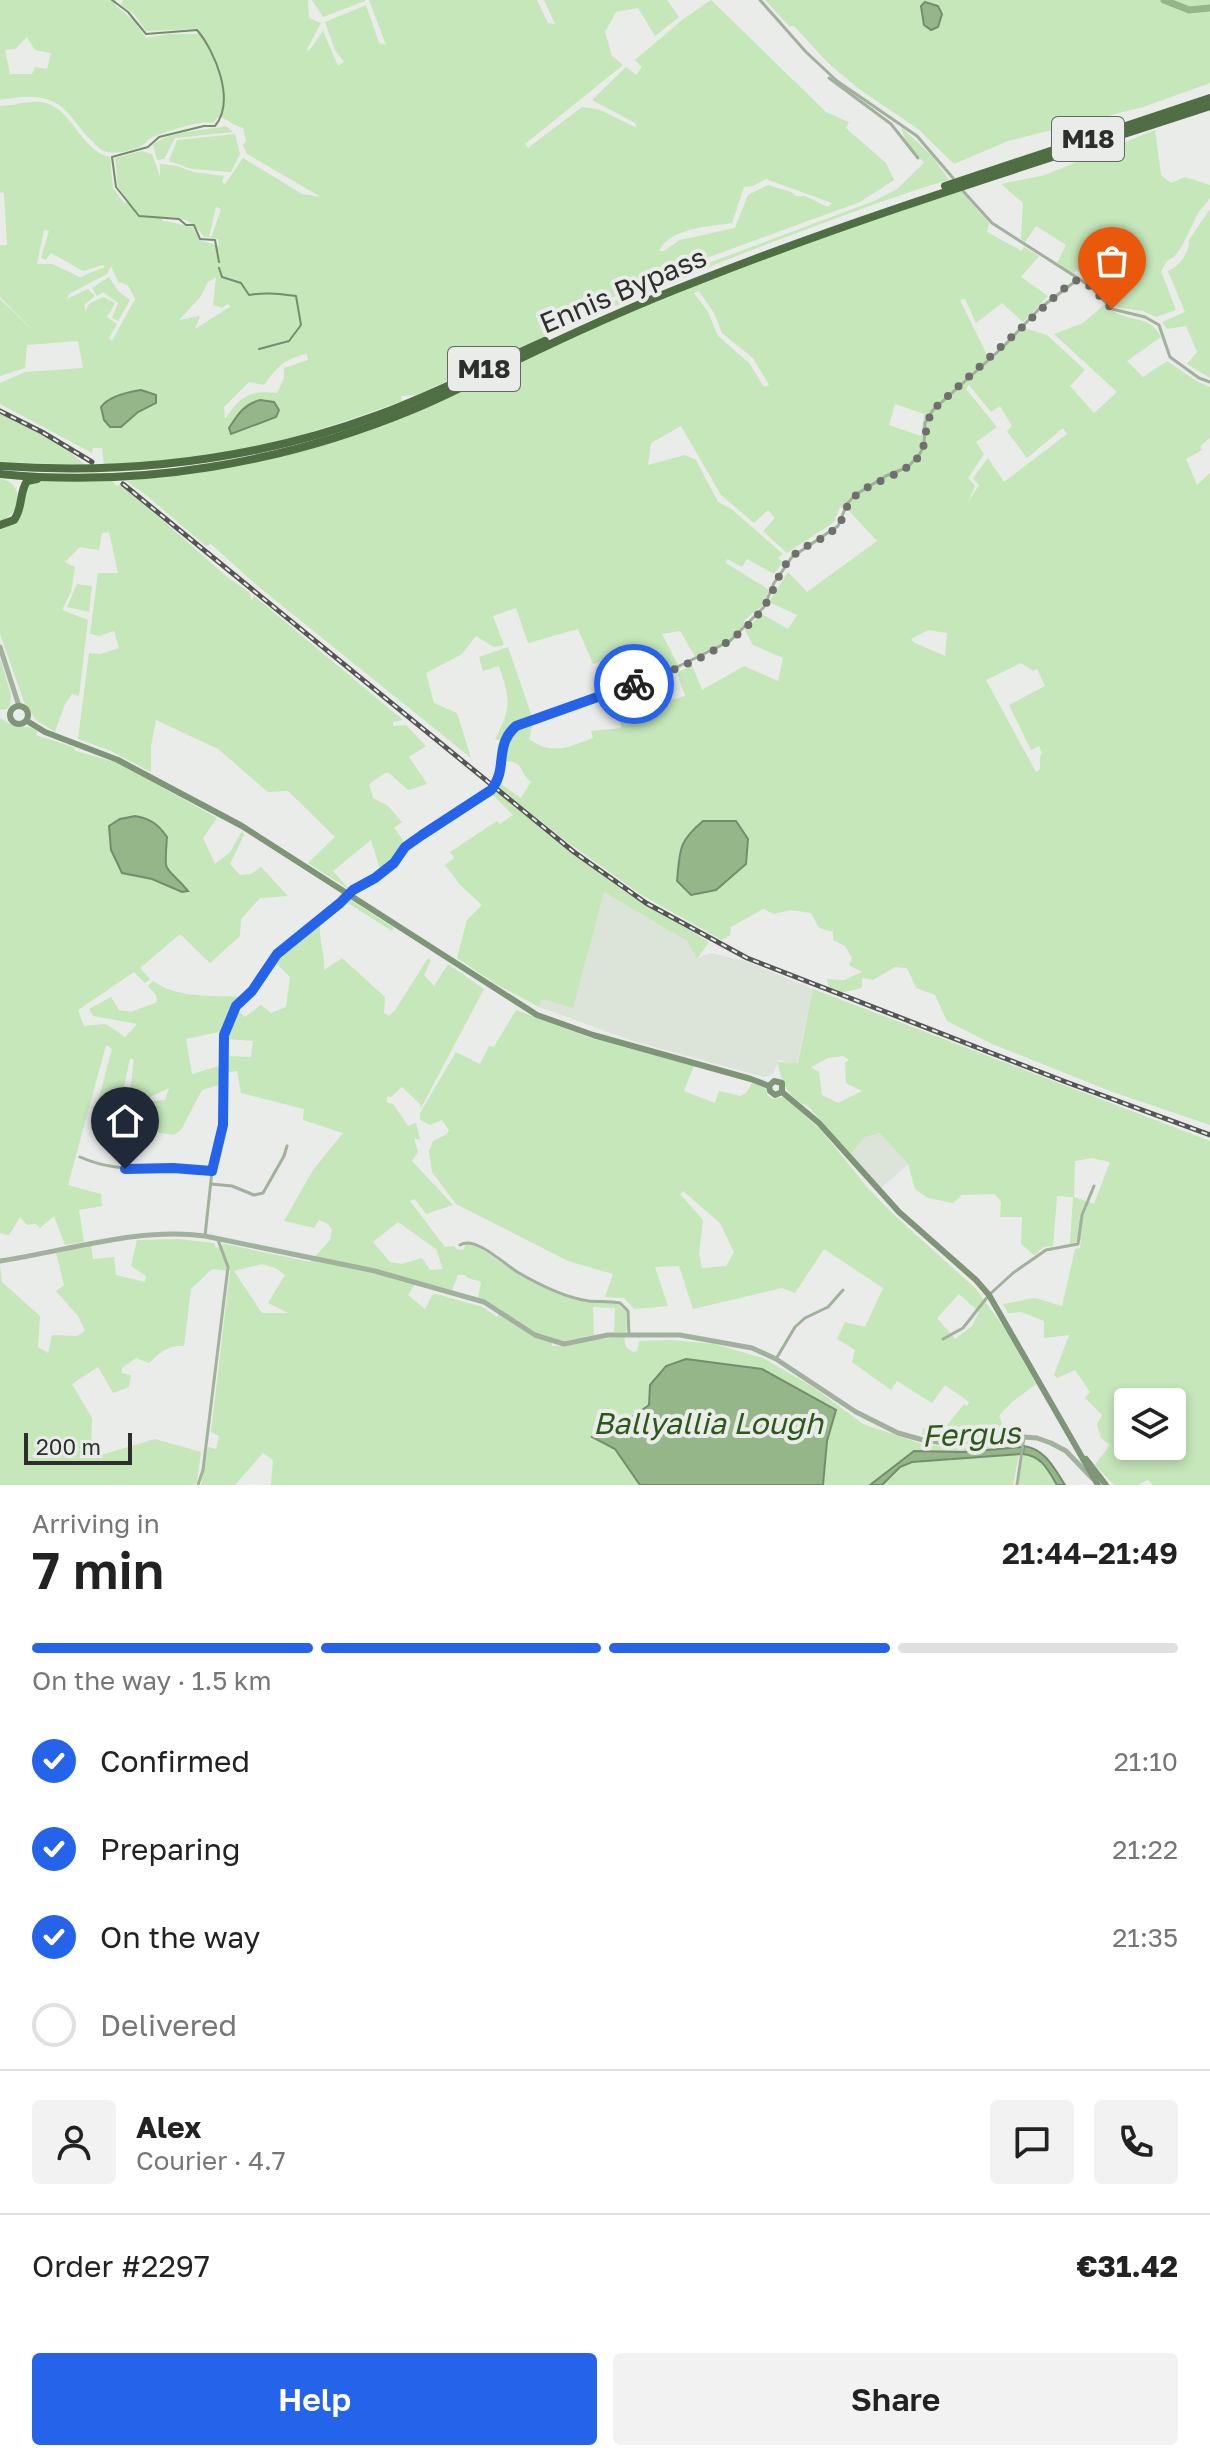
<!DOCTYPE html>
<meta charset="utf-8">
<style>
:root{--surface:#fff;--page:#f2f2f2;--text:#222;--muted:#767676;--line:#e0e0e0;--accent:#2563eb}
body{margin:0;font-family:"Golos Text",sans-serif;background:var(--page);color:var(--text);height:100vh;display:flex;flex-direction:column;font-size:30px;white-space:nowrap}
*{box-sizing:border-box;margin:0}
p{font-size:26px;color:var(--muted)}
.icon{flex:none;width:44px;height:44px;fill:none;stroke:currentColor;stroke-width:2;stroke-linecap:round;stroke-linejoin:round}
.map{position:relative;height:1485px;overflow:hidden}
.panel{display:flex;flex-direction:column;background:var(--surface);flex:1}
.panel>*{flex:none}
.buttons{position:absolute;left:1114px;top:1388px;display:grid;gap:16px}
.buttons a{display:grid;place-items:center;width:72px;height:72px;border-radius:8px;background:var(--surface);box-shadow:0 4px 12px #0003;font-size:40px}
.scale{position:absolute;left:24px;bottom:20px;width:108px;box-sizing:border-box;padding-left:8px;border:4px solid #2d2e2d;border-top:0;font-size:22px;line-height:28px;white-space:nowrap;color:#2d2e2d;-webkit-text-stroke:6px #e9ece8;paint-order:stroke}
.pin{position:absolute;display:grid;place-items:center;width:68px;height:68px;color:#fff;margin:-82px -34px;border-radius:50% 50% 50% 0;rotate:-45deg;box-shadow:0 0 8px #0007}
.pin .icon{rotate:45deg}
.courier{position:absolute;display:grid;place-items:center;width:80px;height:80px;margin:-40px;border:6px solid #2563eb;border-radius:50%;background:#fff;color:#222;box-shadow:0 2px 10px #0007}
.overview em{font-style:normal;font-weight:600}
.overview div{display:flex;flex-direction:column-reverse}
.overview{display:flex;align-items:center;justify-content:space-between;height:136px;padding:0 32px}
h1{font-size:52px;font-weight:600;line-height:60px}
.bar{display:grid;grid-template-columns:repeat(4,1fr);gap:12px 8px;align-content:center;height:96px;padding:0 32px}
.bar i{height:10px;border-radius:6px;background:var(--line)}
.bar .current{background:var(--accent)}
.bar p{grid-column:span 4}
.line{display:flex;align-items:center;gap:20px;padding:0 32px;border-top:2px solid var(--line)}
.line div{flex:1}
.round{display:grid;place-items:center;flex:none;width:84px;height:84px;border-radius:8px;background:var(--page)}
ol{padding:0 32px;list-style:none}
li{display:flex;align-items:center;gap:24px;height:88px}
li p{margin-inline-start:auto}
li .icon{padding:8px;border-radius:50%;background:var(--accent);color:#fff;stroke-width:4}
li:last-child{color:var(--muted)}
li i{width:44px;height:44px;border:4px solid var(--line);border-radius:50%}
.action{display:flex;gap:16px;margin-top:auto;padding:16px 32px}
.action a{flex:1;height:92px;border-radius:8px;background:var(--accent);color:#fff;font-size:32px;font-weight:600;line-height:92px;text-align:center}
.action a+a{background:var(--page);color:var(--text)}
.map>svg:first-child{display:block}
</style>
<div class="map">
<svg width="1210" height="1485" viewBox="0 0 1210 1485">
<rect width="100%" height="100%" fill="#e9ece8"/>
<!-- built -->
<g fill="#dce4d9">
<polygon points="572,873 687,941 697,959 710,953 745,961 813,989 797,1064 779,1060 773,1074 764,1077 633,1041 539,1007"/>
<polygon points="880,1133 908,1164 881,1188 851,1154 865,1137"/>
</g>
<!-- green -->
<g fill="#c5e7ba" fill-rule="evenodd">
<path d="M0 0H116L115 5 134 21 146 38 168 34H197L199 29 146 31 134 14 121 5 123 0H308L309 18 321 23 307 49 309 51 323 31 338 66 344 62 335 50 325 22 366 5 379 43 386 45 369 0H537L548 23 555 24 544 0H667L679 17 655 36 638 8 616 12 605 32 612 56 623 65 525 144 528 148 582 107 598 109 637 128 635 123 592 100 626 67 636 75 642 67 635 60 682 20 711 0 826 112 849 122 846 128 886 163 894 180 860 202 671 271 550 326H556L663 280 874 201 897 189 924 163 906 142 901 127 932 156 949 180C902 193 856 211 810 228 676 277 546 336 416 395L401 396 402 401C347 421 290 441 232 451 189 459 146 462 104 465L102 448H93L92 453 0 404V383L25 372 83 368 78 341 27 345 25 368 0 376V299L37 334 0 297V245H7L4 193 0 192V106C13 106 33 99 46 103 73 111 82 152 110 157L113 188 124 203H129L118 187 115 158 142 151 152 154 160 177V164L177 166 193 172 224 176 222 182 225 184 243 158 302 194 321 197 247 154 243 145 246 141 243 128C233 126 227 118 218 117L213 123C200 120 167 131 153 137 143 141 153 138 144 144 137 150 117 154 108 152 101 151 98 147 93 142 84 134 77 123 69 114 50 92 25 96 0 100ZM27 37 35 50 51 53 47 69 35 67 32 74H10L5 50 15 49ZM766 179 832 203 828 207 805 196H796L791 192 768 185 748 195 735 228 680 240 664 251H659C671 227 708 227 732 223L744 187 753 186ZM216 207 221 209 211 238 218 239 219 246 199 240 193 227C182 226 175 222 163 221L161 218C180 215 193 220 204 237H209ZM44 230 49 231 41 258 46 260 51 253 83 271 103 265 105 267 80 277 52 264H37ZM111 266 118 282 128 285 135 299 112 341 109 338 117 324 107 317 115 303 103 297 89 304 85 312V304L95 296 88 289 67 299 69 294 107 274ZM216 277 213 305 222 308 227 304 231 306 195 329 200 316 179 320 201 296 208 282ZM307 354 308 360 284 368V378L277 393C248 390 241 396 225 419L224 407 249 382 264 385C276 368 285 358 307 354ZM240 410H279L276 417 231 433V424L236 420Z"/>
<polygon points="312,0 365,0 365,1 323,17"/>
<polygon points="765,0 1210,0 1210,83 1143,107 1008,141 954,164 918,129 859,89 828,63 794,26 789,26"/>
<path d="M226 126 233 132 175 138 164 159 157 160 153 144C175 130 202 131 226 126Z"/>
<polygon points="1155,130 1161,175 1171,183 1185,177 1210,185 1210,198 1198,213 1182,246 1174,257 1167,261 1161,271 1176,310 1156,317 1143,311 1115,307 1108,299 1111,293 1106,289 1101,292 1088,278 1076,270 1073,274 1057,263 1066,245 1036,226 1025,242 1021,239 1023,203 1001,184 1045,175"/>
<polygon points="235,134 240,154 231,172 192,169 169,161 177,140"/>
<path d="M961 191 989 223 987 232 1022 251 1024 247 1039 256 1021 277 1048 296 1023 322 1002 303 976 323 965 299 960 300 990 361 1024 328 1047 335 1085 370 1070 386 1094 413 1117 392 1054 334 1083 323 1105 304C1120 324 1150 312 1161 337L1127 361 1143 377 1167 361 1198 382 1210 387V438L1200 446 1202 450 1186 459 1197 485 1210 473V1125L1110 1091 992 1044 947 1021 935 995 916 988 907 968 895 967 873 980 862 978V988L840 993 829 989 827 979 844 980 862 972 849 965 852 958 845 946 833 940V932L819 928 811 913 791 910 774 914 763 909 731 927 730 935 722 940 640 894 566 841 497 786 498 782 521 798 531 782C517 771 527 762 503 761 505 739 511 729 533 723L529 739C554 756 567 747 593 738L591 731 621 728 619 716 685 696 677 673 692 665 702 690 744 666 778 681 783 658 753 645 745 630 762 614 788 629 797 615 769 602 788 572 807 592 877 541 849 511 840 507 834 522 787 553 763 531 775 518 768 510 754 523 721 495 681 426 651 443 648 465 685 455 696 460 718 502 730 508 783 554 778 558 783 562 774 574 747 559 742 567 727 559 726 563 769 590 763 605 743 621 745 624 729 640 695 656 680 631 662 634 678 665 627 683 608 659 593 664 578 629 528 643 516 608 493 616 504 645 494 647 476 636 462 654 426 673 434 703 457 713 471 758 254 583 211 544 206 546 146 495 126 481C213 473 299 456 381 426 455 399 524 359 596 327 714 275 837 228 961 191ZM699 291 714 313 722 333 753 358 769 385 764 387 749 363 718 336 708 312 694 293ZM969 385 991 412 1000 406 1012 426 1007 431 1027 458 1063 428 1067 434 1004 482 988 458 973 478 979 485 968 502 975 486 968 478 984 454 976 442 997 427 966 389ZM895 404 924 414 921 436 889 425ZM928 630 947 633 945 656 915 643 911 639ZM1021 663 1033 671 1037 669 1045 686 1009 705 1031 750 1039 746 1042 752 1040 757V769L1036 772 986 680Z"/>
<path d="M1210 209V378L1187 364 1197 352 1186 326 1167 329 1162 322 1185 312 1168 271C1179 267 1190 252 1189 240Z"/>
<polygon points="109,277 118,291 130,300 118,321 112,318 118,303 103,292 97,296 92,288"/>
<polygon points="0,412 64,447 85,465 0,462"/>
<path d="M0 479C25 482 22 514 0 521Z"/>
<polygon points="37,480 112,481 117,486 121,484 226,576 250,593 251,601 254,596 403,720 393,722 393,726 406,725 426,746 409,757 427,784 408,790 389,773 385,773 369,784 373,798 388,806 402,822 394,828 403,840 391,861 380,869 371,840 333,871 350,890 308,863 335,837 288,791 268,792 218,749 156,720 151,746 151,772 109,750 78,739 89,653 100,654 119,648 114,631 99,636 90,634 98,573 118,573 109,532 102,533 99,550 80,547 65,562 75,567 71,592 62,610 88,620 79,696 72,694 65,704 55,732 36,720 24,702 0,634 0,527 9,525 26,486"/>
<polygon points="77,584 92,586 89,612 67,607"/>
<path d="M508 647 532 717C518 722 508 727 501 741L495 739C512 708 510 699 499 666L483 671 479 657Z"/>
<polygon points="0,658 11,695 10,705 7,709 0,710"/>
<path d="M0 718 15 727H29L37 731 36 735 73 747 76 751 118 763 217 818 203 838 215 864 230 852 242 831 244 835 230 864 240 875 251 874 261 867 288 896 260 898 241 919 240 936 210 963 180 934 140 968 150 979 145 983 134 972 78 1010 84 1026 106 1024 125 1037 137 1024 93 1016 89 1009 111 997 119 1010 131 1012 157 1002 156 995 148 986 153 981C177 999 214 995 243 997L229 1014 223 1031 186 1039 192 1074 219 1066V1085L202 1090 181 1130 174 1135 117 1126 123 1114 139 1117 148 1114 154 1101 165 1100 169 1088 148 1098 146 1106 136 1109 128 1106 134 1060 130 1058 122 1097 115 1102 107 1124 92 1123 112 1049 106 1045 68 1185 101 1194 102 1206 79 1210 84 1242 65 1245 54 1216 40 1228 36 1224 27 1225 20 1217 9 1235 0 1233ZM109 835 166 848C162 861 164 872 178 879L132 876 111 850Z"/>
<polygon points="494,789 622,890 709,942 697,959 687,941 604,892 573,1008 542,999 539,1007 496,984 457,958 467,920 482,905 460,885 445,865 454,858 450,852 497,821 500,824 513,815 491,793"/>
<path d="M349 899 394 928 392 931 348 903 320 925C319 942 325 953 324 970L342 958 385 997 384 1013 389 1016 395 1010 428 958 431 960 424 975 434 986 448 964 484 989 421 1108 420 1104 402 1087 391 1097 387 1096V1102L394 1105 408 1126 416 1123 420 1140 414 1138 418 1152 412 1161 453 1205 426 1214 415 1199 410 1201 445 1247 454 1246 456 1249 463 1250 466 1244 472 1243 521 1276 578 1300 616 1303 626 1311 627 1329 625 1332H614L615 1308 593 1307 594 1335 564 1341 552 1339V1346C577 1347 598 1337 624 1337L626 1347 633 1352 637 1351 639 1341 672 1340 714 1344 763 1358 813 1387 863 1424 925 1445 971 1448 1018 1440 1021 1442 1022 1447 963 1453 914 1451 870 1485H823L827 1441 835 1410 762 1369 686 1359 666 1366 650 1384 649 1405 617 1428 592 1436 615 1449 640 1485H271L273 1460 263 1453 235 1485H201L208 1447 216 1449 219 1436 211 1432 230 1271 212 1269 191 1289 184 1346C168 1345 160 1352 149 1363L136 1358 122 1368V1373L131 1375 129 1387 113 1393 98 1367 72 1384 92 1418 91 1458 155 1439 201 1452 197 1482 194 1485H0V1264L2 1282 40 1316 38 1347 48 1353 52 1335 77 1336 85 1331 78 1316 56 1291 64 1285 56 1253 91 1245 93 1259 114 1257 116 1275 145 1282 146 1276 131 1266 137 1240 178 1239 214 1243 216 1248 225 1244 310 1262 330 1240 332 1230 328 1224 319 1220 314 1228 284 1221 313 1170 343 1133 303 1120 304 1109 241 1093 237 1071 224 1073 226 1056 251 1057 253 1041 228 1039 230 1024 237 1009 245 1017 261 1005 271 1013 286 1007 290 977 273 960ZM398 1222 436 1249 443 1269 430 1270 422 1258 402 1264 390 1262 373 1242ZM262 1264 275 1268 285 1275 268 1303 288 1313H262L234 1271ZM458 1275H465L468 1278 481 1282 478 1298 502 1310 497 1317 483 1307 436 1294 432 1295 425 1309 408 1295 417 1281 452 1290Z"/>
<path d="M813 989 1210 1141V1485H1153L1148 1480 1138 1485H1114L1095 1465 1110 1445 1101 1438 1097 1424 1102 1415 1085 1398 1090 1392 1075 1370 1057 1378 1054 1375 1069 1335 1044 1338V1321L1021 1312 1008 1313 1003 1304 1035 1298 1062 1306 1075 1249 1080 1248 1081 1240 1070 1244 1073 1197 1057 1196 1053 1246 1044 1247 1034 1255 1021 1244 1022 1217H1000L1001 1202 995 1194 962 1195 953 1203 928 1198 915 1189 908 1164 880 1133 865 1137 851 1154 808 1106C789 1099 780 1081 778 1062L798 1063ZM843 1056 849 1060 845 1063 846 1083 862 1091 838 1103 822 1095 819 1072 811 1067 828 1058ZM1092 1158 1110 1162 1094 1204 1074 1197 1075 1161ZM1128 1402H1172V1446H1128Z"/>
<path d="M516 1010 590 1038 694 1066 684 1091 715 1103 719 1091 740 1096 746 1093 753 1082 765 1087 768 1096 773 1099 784 1097 821 1130 867 1187 893 1214 975 1288 1003 1326 1036 1384 1012 1402 999 1416 1007 1436 955 1442 922 1435 923 1428 941 1433 964 1404 967 1406 969 1402 945 1385 932 1403 897 1381 891 1390 852 1362 855 1350 837 1339 845 1322 865 1327 883 1288 824 1249 795 1293 782 1288 693 1309 679 1266 655 1267 668 1306 634 1309 624 1298 605 1297 613 1274 568 1261 456 1204 432 1172 429 1151 433 1141 447 1134 449 1130 442 1120 430 1125 420 1120V1113L456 1052 480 1064 489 1046 494 1047ZM683 1191 720 1223 734 1252 726 1266 702 1268 699 1254 703 1220 680 1194ZM959 1294 979 1312 972 1326 955 1339 937 1318Z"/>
<polygon points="1019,1454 1013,1485 882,1485 900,1467 912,1462"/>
<path d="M1023 1454C1042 1456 1048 1470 1057 1485H1018Z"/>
</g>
<!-- water -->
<g fill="#94b688" stroke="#758d6d" stroke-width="2">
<polygon points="925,2 938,6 942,14 938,27 931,30 924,25 921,6"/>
<path d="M141 390 156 395V403L138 412 121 427H110L104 420 101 407C109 396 128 392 141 390Z"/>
<path d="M260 400 274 402 279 410 276 417 231 434 229 428C238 414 243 405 260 400Z"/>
<path d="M135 816C151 819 158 824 167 837 164 878 164 862 188 891L182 892 152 879 122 873 111 850 109 826 120 819Z"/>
<path d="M703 821H736L748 839 746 864 716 890 691 895 677 881C680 850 678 842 703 821Z"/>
<polygon points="686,1359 762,1369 836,1410 827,1441 823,1485 640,1485 615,1449 592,1437 603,1423 617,1428 649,1405 650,1385 666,1366"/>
<path d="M1024 1446C1045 1449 1054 1468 1065 1485H1057C1048 1470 1042 1456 1023 1454Z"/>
<polygon points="1022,1447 1021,1454 912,1462 900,1467 882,1485 870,1485 914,1451 963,1452"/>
</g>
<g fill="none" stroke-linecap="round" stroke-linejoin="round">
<!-- stream -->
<g stroke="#758d6d" stroke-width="2">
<path d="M112 0 128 12 146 34 197 30C215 51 236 101 215 126H204L159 137 148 147 112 157 116 187 139 216 179 219 186 225H194L200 239 215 240 219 262"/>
<path d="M219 268 222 277 241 283 249 295C266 292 279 294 296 296L301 325 289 341 259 349"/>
</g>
<!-- river -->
<polyline stroke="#94b688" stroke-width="7" points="1164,0 1189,10 1210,8"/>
<!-- minor -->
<g stroke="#a2b19d" stroke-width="3">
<polyline points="760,0 806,52 837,81 917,136 953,178"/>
<polyline points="829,78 891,124 918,158"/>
<polyline points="963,191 992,223 1090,286 1112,309 1145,317 1159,325 1170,357 1199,378 1210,382"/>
<path d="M80 1157C114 1172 138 1167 174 1168 186 1168 199 1170 212 1171"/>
<polyline points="211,1184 232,1186 254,1195 263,1193 284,1156 287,1146"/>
<path d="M205 1236 212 1171 223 1125 224 1035 236 1006 252 991 277 954 340 903 353 890 375 878 394 863 405 847 422 835 491 790C509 768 493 747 516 726L667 672 730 641 764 607 774 583 792 557 838 526 847 504 855 495 886 476 908 467 919 455 924 446 925 423 933 410 1004 346 1039 309 1077 280"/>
<path d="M460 1245C475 1235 505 1265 519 1273 538 1284 567 1298 589 1301 599 1302 610 1301 620 1303L628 1311 629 1335"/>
<polyline points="943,1339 963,1328 989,1295 1013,1273 1046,1250 1078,1244 1082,1215 1094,1186"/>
<polyline points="776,1359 795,1327 805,1318 828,1307 843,1290"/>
<polyline points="198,1485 203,1470 228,1267 218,1240"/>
<polyline points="1017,1485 1024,1437"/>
</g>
<!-- tertiary -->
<g stroke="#a2b19d" stroke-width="5">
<polyline points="0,647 19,706"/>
<path d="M0 1261C68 1251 136 1227 205 1236L375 1271 484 1302 535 1335 564 1344 608 1335H680L752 1348 776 1359 856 1412 898 1433 923 1440 958 1445 1024 1437 1037 1438 1051 1443 1066 1451 1092 1478"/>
</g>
<!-- secondary -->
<g stroke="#7f9577" stroke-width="6">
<circle cx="19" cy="715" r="9"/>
<polyline points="27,721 45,732 118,760 242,826 537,1015 593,1035 751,1079 769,1086 770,1091 775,1095 782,1092"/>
<polyline points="769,1086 774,1081 782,1083 782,1092 819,1123 899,1212 976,1280 989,1295 1098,1485"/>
<polyline points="1086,1459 1106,1485"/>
</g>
<!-- motorway -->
<g stroke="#4f6e43" stroke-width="8">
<polyline points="945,186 1210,98"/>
<path d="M0 466C129 475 256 460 378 415 435 394 489 366 545 341"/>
<path d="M0 474C140 488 284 463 414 409 446 396 476 380 507 365 570 334 635 305 700 280 868 214 1039 162 1210 106"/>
<path d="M0 525 14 520C23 508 19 493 27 481L37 479"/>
</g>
<!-- rail casing -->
<g stroke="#545554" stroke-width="5">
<g id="rail">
<polyline points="0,411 42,432 92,462"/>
<polyline points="123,484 574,852 646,903 747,958 1066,1082 1210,1135"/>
</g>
</g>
<!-- rail -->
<use href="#rail" stroke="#e9ece8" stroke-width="2" stroke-dasharray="6" stroke-linecap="butt"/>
</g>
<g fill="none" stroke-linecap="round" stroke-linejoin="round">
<!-- done -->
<path stroke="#6f706e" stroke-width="8" stroke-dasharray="0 14.4" d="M634 684C679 669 735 648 763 608 775 592 778 569 794 555 806 544 829 538 839 524 845 516 845 506 853 498 871 480 905 476 919 456 928 442 923 427 933 410L1062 290 1077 280 1090 286 1112 309"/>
<!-- route -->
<path stroke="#2563eb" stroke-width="10" d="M125 1169 173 1168 212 1171 223 1125 224 1035 236 1006 252 991 277 954 340 903 353 890 375 878 394 863 405 847 422 835 491 790C509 768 493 747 516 726L634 684"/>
</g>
<g text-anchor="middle" stroke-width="8" stroke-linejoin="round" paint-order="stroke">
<!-- shield labels -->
<g fill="#e9ece8" stroke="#656765" stroke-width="2">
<rect x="1052" y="117" width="72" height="44" rx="6"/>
<rect x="448" y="347" width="72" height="44" rx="6"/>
</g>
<g font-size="26" font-weight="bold" fill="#2d2e2d">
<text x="1088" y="148">M18</text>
<text x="484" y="378">M18</text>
</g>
<!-- street labels -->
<g font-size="28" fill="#2d2e2d" stroke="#e9ece8">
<text transform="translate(623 290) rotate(-23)" y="10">Ennis Bypass</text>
</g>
<!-- water labels -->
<g font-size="30" font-style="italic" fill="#2c5819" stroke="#e9ece8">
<text x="708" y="1434">Ballyallia Lough</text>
<text transform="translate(971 1435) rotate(-2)" y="10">Fergus</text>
</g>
</g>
</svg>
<div class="buttons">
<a><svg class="icon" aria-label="layers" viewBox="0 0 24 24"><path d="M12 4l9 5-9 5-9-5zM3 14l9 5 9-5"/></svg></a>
</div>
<div class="scale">200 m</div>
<div class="pin" style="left:1112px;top:309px;background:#ea580c"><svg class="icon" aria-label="bag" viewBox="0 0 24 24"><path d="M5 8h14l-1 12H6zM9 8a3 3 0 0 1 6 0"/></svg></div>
<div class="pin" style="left:125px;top:1169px;background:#1f2937"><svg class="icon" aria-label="home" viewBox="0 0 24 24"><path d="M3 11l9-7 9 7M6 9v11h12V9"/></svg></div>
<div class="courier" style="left:634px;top:684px"><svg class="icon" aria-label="bike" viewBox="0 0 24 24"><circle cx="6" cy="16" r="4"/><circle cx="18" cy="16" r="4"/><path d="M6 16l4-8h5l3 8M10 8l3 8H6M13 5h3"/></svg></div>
</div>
<section class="panel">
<div class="overview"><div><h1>7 min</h1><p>Arriving in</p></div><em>21:44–21:49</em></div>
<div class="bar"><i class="current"></i><i class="current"></i><i class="current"></i><i></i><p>On the way · 1.5 km</p></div>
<ol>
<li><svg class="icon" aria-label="check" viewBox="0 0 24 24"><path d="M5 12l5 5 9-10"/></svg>Confirmed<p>21:10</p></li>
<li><svg class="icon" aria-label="check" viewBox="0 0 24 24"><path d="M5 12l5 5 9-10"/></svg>Preparing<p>21:22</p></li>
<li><svg class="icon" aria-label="check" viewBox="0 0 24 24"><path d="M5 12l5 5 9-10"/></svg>On the way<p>21:35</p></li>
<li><i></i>Delivered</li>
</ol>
<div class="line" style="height:144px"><a class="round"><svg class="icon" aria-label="person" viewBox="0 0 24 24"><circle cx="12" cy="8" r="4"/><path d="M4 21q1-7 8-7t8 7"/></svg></a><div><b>Alex</b><p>Courier · 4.7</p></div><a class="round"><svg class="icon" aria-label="chat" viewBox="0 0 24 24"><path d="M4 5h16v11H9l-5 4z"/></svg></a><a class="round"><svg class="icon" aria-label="phone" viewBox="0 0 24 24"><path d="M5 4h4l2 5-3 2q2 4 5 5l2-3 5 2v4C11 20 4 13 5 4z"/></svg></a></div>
<div class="line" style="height:104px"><div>Order #2297</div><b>€31.42</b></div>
<div class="action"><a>Help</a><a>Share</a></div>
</section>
